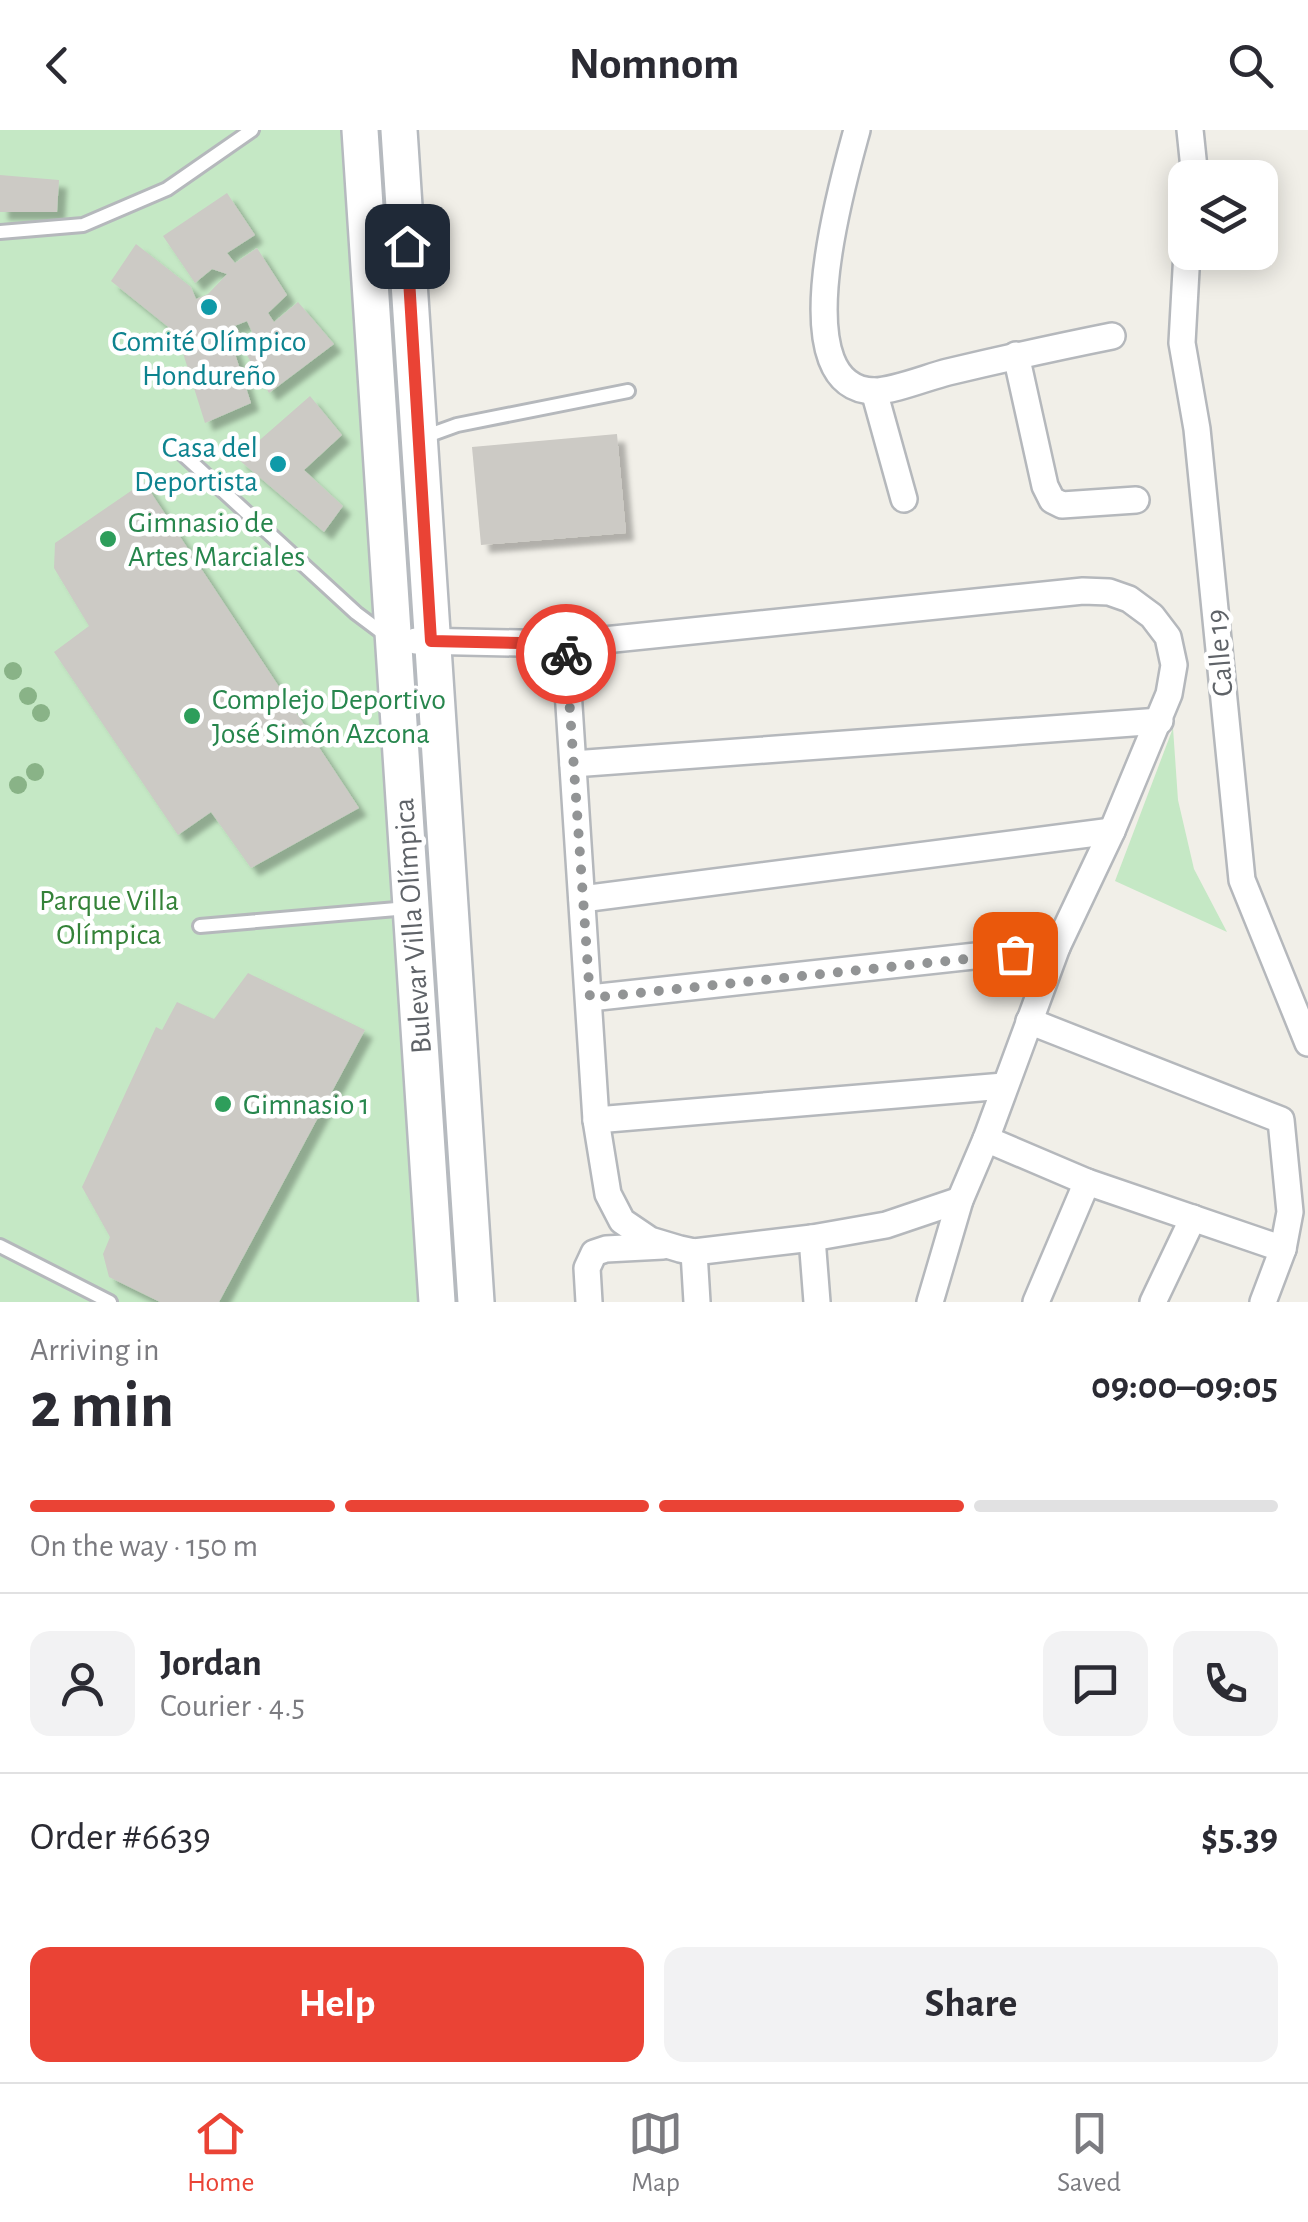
<!DOCTYPE html>
<meta charset="utf-8">
<style>
:root{--surface:#fff;--page:#f2f2f3;--text:#2b2b33;--muted:#7c7c81;--line:#e1e1e2;--accent:#ea4335}
body{margin:0;font-family:"Alegreya Sans",sans-serif;background:var(--page);color:var(--text);height:100vh;display:flex;flex-direction:column;font-size:38px;white-space:nowrap}
*{box-sizing:border-box;margin:0}
p{font-size:32px;color:var(--muted)}
.icon{flex:none;width:55px;height:55px;fill:none;stroke:currentColor;stroke-width:2;stroke-linecap:round;stroke-linejoin:round}
.map{position:relative;height:1172px;overflow:hidden}
.side{display:flex;flex-direction:column;background:var(--surface);flex:1}
.side>*{flex:none}
.fabs{position:absolute;left:1168px;top:30px;display:grid;gap:20px}
.fabs a{display:grid;place-items:center;width:110px;height:110px;border-radius:20px;background:var(--surface);box-shadow:0 5px 25px #0003;font-size:50px}
.pin{position:absolute;display:grid;place-items:center;width:85px;height:85px;color:#fff;margin:-42px;border-radius:20px;box-shadow:0 5px 15px #0006}
.courier{position:absolute;display:grid;place-items:center;width:100px;height:100px;margin:-50px;border:8px solid #ea4335;border-radius:50%;background:#fff;color:#222;box-shadow:0 2px 12px #0007}
.head em{font-style:normal;font-weight:700}
.head div{display:flex;flex-direction:column-reverse}
.head{display:flex;align-items:center;justify-content:space-between;height:170px;padding:0 30px}
h1{font-size:65px;font-weight:700;line-height:75px}
.bar{display:grid;grid-template-columns:repeat(4,1fr);gap:15px 10px;align-content:center;height:120px;padding:0 30px}
.bar i{height:12px;border-radius:8px;background:var(--line)}
.bar .active{background:var(--accent)}
.bar p{grid-column:span 4}
.line{display:flex;align-items:center;gap:25px;padding:0 30px;border-top:2px solid var(--line)}
.line div{flex:1}
.round{display:grid;place-items:center;flex:none;width:105px;height:105px;border-radius:20px;background:var(--page)}
.action{display:flex;gap:20px;margin-top:auto;padding:20px 30px}
.action a{flex:1;height:115px;border-radius:20px;background:var(--accent);color:#fff;font-size:40px;font-weight:700;line-height:115px;text-align:center}
.action a+a{background:var(--page);color:var(--text)}
header{display:flex;justify-content:space-between;align-items:center;height:130px;padding:0 30px;background:var(--surface);font-size:45px;font-weight:700}
.tab-bar{display:flex;justify-content:space-around;align-items:center;height:140px;border-top:2px solid var(--line);background:var(--surface);font-size:28px;color:var(--muted)}
.tab-bar a{display:grid;justify-items:center;gap:5px}
.tab-bar .active{color:var(--accent)}
.map>svg:first-child{display:block}
</style>
<header><svg class="icon" aria-label="back" viewBox="0 0 24 24"><path d="M15 5l-7 7 7 7"/></svg>Nomnom<svg class="icon" aria-label="search" viewBox="0 0 24 24"><circle cx="10" cy="10" r="6"/><path d="M15 15l6 6"/></svg></header>
<div class="map">
<svg width="1308" height="1172" viewBox="0 0 1308 1172">
<defs>
<filter id="shadow"><feDropShadow dx="8" dy="8" stdDeviation="2.5" flood-color="#0004"/></filter>
</defs>
<rect width="100%" height="100%" fill="#f1efe8"/>
<!-- green -->
<g fill="#c5e8c5">
<polygon points="0,0 346,0 420,1172 0,1172"/>
<polygon points="1173,598 1178,670 1194,739 1227,802 1115,751"/>
</g>
<!-- building -->
<g fill="#cccac5" filter="url(#shadow)">
<polygon points="0,45 59,50 57,82 0,82"/>
<polygon points="227,63 255,105 227,123 235,133 257,118 287,165 268,183 274,192 298,172 334,214 269,263 241,215 252,202 247,191 227,199 251,273 205,293 177,204 111,151 136,114 191,157 196,169 208,164 227,144 212,139 195,153 163,106"/>
<polygon points="310,266 342,305 304,340 343,376 324,402 238,329"/>
<polygon points="617,304 626,403 481,415 472,317"/>
<polygon points="144,352 359,678 251,738 211,682 178,705 54,522 89,496 54,438 55,413"/>
<polygon points="248,843 365,900 219,1172 160,1172 109,1147 103,1124 110,1107 82,1057 156,897 162,900 177,872 214,889"/>
</g>
<g fill="none" stroke-linecap="round" stroke-linejoin="round">
<!-- lane casing -->
<g stroke="#b5b8bc" stroke-width="18">
<g id="lane">
<polyline points="0,102 83,95 167,59 252,0"/>
<polyline points="421,308 457,295 628,261"/>
<polyline points="174,316 356,483 388,507"/>
<polyline points="200,796 408,778"/>
<polyline points="0,1116 110,1172"/>
</g>
</g>
<!-- street casing -->
<g stroke="#b5b8bc" stroke-width="30">
<g id="street">
<path d="M857 0C844 48 781 259 874 261 894 261 928 247 948 242 1003 229 1057 217 1112 206"/>
<polyline points="1190,0 1195,48"/>
<polyline points="1187,122 1182,213 1197,299 1242,750 1308,913"/>
<polyline points="1016,225 1045,356 1052,370 1062,375 1136,370"/>
<polyline points="874,261 904,369"/>
<polyline points="416,511 565,514 1083,461 1109,462 1129,469 1152,486 1168,507 1174,535 1169,564 1112,701 1057,817 986,1009 960,1070 930,1172"/>
<polyline points="565,514 596,990 608,1064 622,1091 650,1110 680,1119 694,1122 812,1108 886,1095 960,1070"/>
<polyline points="573,634 1160,591"/>
<polyline points="582,769 1112,701"/>
<polyline points="590,868 1057,817"/>
<polyline points="1029,891 1281,990 1290,1082 1283,1119 1263,1172"/>
<polyline points="596,990 1004,956"/>
<polyline points="986,1009 1087,1052 1283,1119"/>
<polyline points="812,1108 817,1172"/>
<polyline points="694,1122 697,1172"/>
<polyline points="589,1172 587,1138 594,1123 606,1119 663,1116"/>
<polyline points="1036,1172 1087,1052"/>
<polyline points="1153,1172 1193,1088"/>
</g>
</g>
<!-- secondary casing -->
<g stroke="#b6babf" stroke-width="40">
<g id="secondary">
<polyline points="360,0 437,1172"/>
<polyline points="399,0 476,1172"/>
</g>
</g>
<!-- lane -->
<use href="#lane" stroke="#fff" stroke-width="12"/>
<!-- street -->
<use href="#street" stroke="#fff" stroke-width="25"/>
<!-- secondary -->
<use href="#secondary" stroke="#fff" stroke-width="35"/>
</g>
<!-- trees -->
<g fill="#89b387">
<circle cx="13" cy="541" r="9"/>
<circle cx="28" cy="566" r="9"/>
<circle cx="41" cy="583" r="9"/>
<circle cx="35" cy="642" r="9"/>
<circle cx="18" cy="655" r="9"/>
</g>
<g fill="none" stroke-linecap="round" stroke-linejoin="round">
<!-- done -->
<polyline stroke="#929495" stroke-width="10" stroke-dasharray="0 18" points="566,524 590,868 1015,824"/>
<!-- route -->
<polyline stroke="#ea4335" stroke-width="12" points="407,116 431,511 565,514 566,524"/>
</g>
<!-- markers -->
<g fill="#0f9aa8" stroke="#fff" stroke-width="4">
<circle cx="209" cy="177" r="10"/>
<circle cx="278" cy="334" r="10"/>
</g>
<g fill="#2e9e5b" stroke="#fff" stroke-width="4">
<circle cx="108" cy="409" r="10"/>
<circle cx="192" cy="586" r="10"/>
<circle cx="223" cy="974" r="10"/>
</g>
<g text-anchor="middle" stroke-width="9" stroke-linejoin="round" paint-order="stroke">
<!-- culture labels -->
<g font-size="30" fill="#0d838f" stroke="#fff">
<text x="209" y="221">Comité Olímpico<tspan x="209" dy="34">Hondureño</tspan></text>
<text x="258" y="327" text-anchor="end">Casa del<tspan x="258" dy="34">Deportista</tspan></text>
</g>
<!-- leisure labels -->
<g font-size="30" fill="#27864d" stroke="#fff" text-anchor="start">
<text x="128" y="402">Gimnasio de<tspan x="128" dy="34">Artes Marciales</tspan></text>
<text x="212" y="579">Complejo Deportivo<tspan x="212" dy="34">José Simón Azcona</tspan></text>
<text x="243" y="984">Gimnasio 1</text>
</g>
<!-- street labels -->
<g font-size="30" fill="#5f6368" stroke="#fff">
<text transform="translate(1219 523) rotate(-95)" y="10">Calle 19</text>
<text transform="translate(412 796) rotate(-94)" y="10">Bulevar Villa Olímpica</text>
</g>
<!-- park labels -->
<g font-size="30" fill="#348238" stroke="#fff">
<text x="109" y="780">Parque Villa<tspan x="109" dy="34">Olímpica</tspan></text>
</g>
</g>
</svg>
<div class="fabs">
<a><svg class="icon" aria-label="layers" viewBox="0 0 24 24"><path d="M12 4l9 5-9 5-9-5zM3 14l9 5 9-5"/></svg></a>
</div>
<div class="pin" style="left:1015px;top:824px;background:#ea580c"><svg class="icon" aria-label="bag" viewBox="0 0 24 24"><path d="M5 8h14l-1 12H6zM9 8a3 3 0 0 1 6 0"/></svg></div>
<div class="pin" style="left:407px;top:116px;background:#1f2937"><svg class="icon" aria-label="home" viewBox="0 0 24 24"><path d="M3 11l9-7 9 7M6 9v11h12V9"/></svg></div>
<div class="courier" style="left:566px;top:524px"><svg class="icon" aria-label="bike" viewBox="0 0 24 24"><circle cx="6" cy="16" r="4"/><circle cx="18" cy="16" r="4"/><path d="M6 16l4-8h5l3 8M10 8l3 8H6M13 5h3"/></svg></div>
</div>
<section class="side">
<div class="head"><div><h1>2 min</h1><p>Arriving in</p></div><em>09:00–09:05</em></div>
<div class="bar"><i class="active"></i><i class="active"></i><i class="active"></i><i></i><p>On the way · 150 m</p></div>
<div class="line" style="height:180px"><a class="round"><svg class="icon" aria-label="person" viewBox="0 0 24 24"><circle cx="12" cy="8" r="4"/><path d="M4 21q1-7 8-7t8 7"/></svg></a><div><b>Jordan</b><p>Courier · 4.5</p></div><a class="round"><svg class="icon" aria-label="chat" viewBox="0 0 24 24"><path d="M4 5h16v11H9l-5 4z"/></svg></a><a class="round"><svg class="icon" aria-label="phone" viewBox="0 0 24 24"><path d="M5 4h4l2 5-3 2q2 4 5 5l2-3 5 2v4C11 20 4 13 5 4z"/></svg></a></div>
<div class="line" style="height:130px"><div>Order #6639</div><b>$5.39</b></div>
<div class="action"><a>Help</a><a>Share</a></div>
</section>
<nav class="tab-bar">
<a class="active"><svg class="icon" aria-label="home" viewBox="0 0 24 24"><path d="M3 11l9-7 9 7M6 9v11h12V9"/></svg>Home</a>
<a><svg class="icon" aria-label="map" viewBox="0 0 24 24"><path d="M3 6l6-2 6 2 6-2v14l-6 2-6-2-6 2zM9 4v14M15 6v14"/></svg>Map</a>
<a><svg class="icon" aria-label="saved" viewBox="0 0 24 24"><path d="M7 4h10v16l-5-4-5 4z"/></svg>Saved</a>
</nav>
